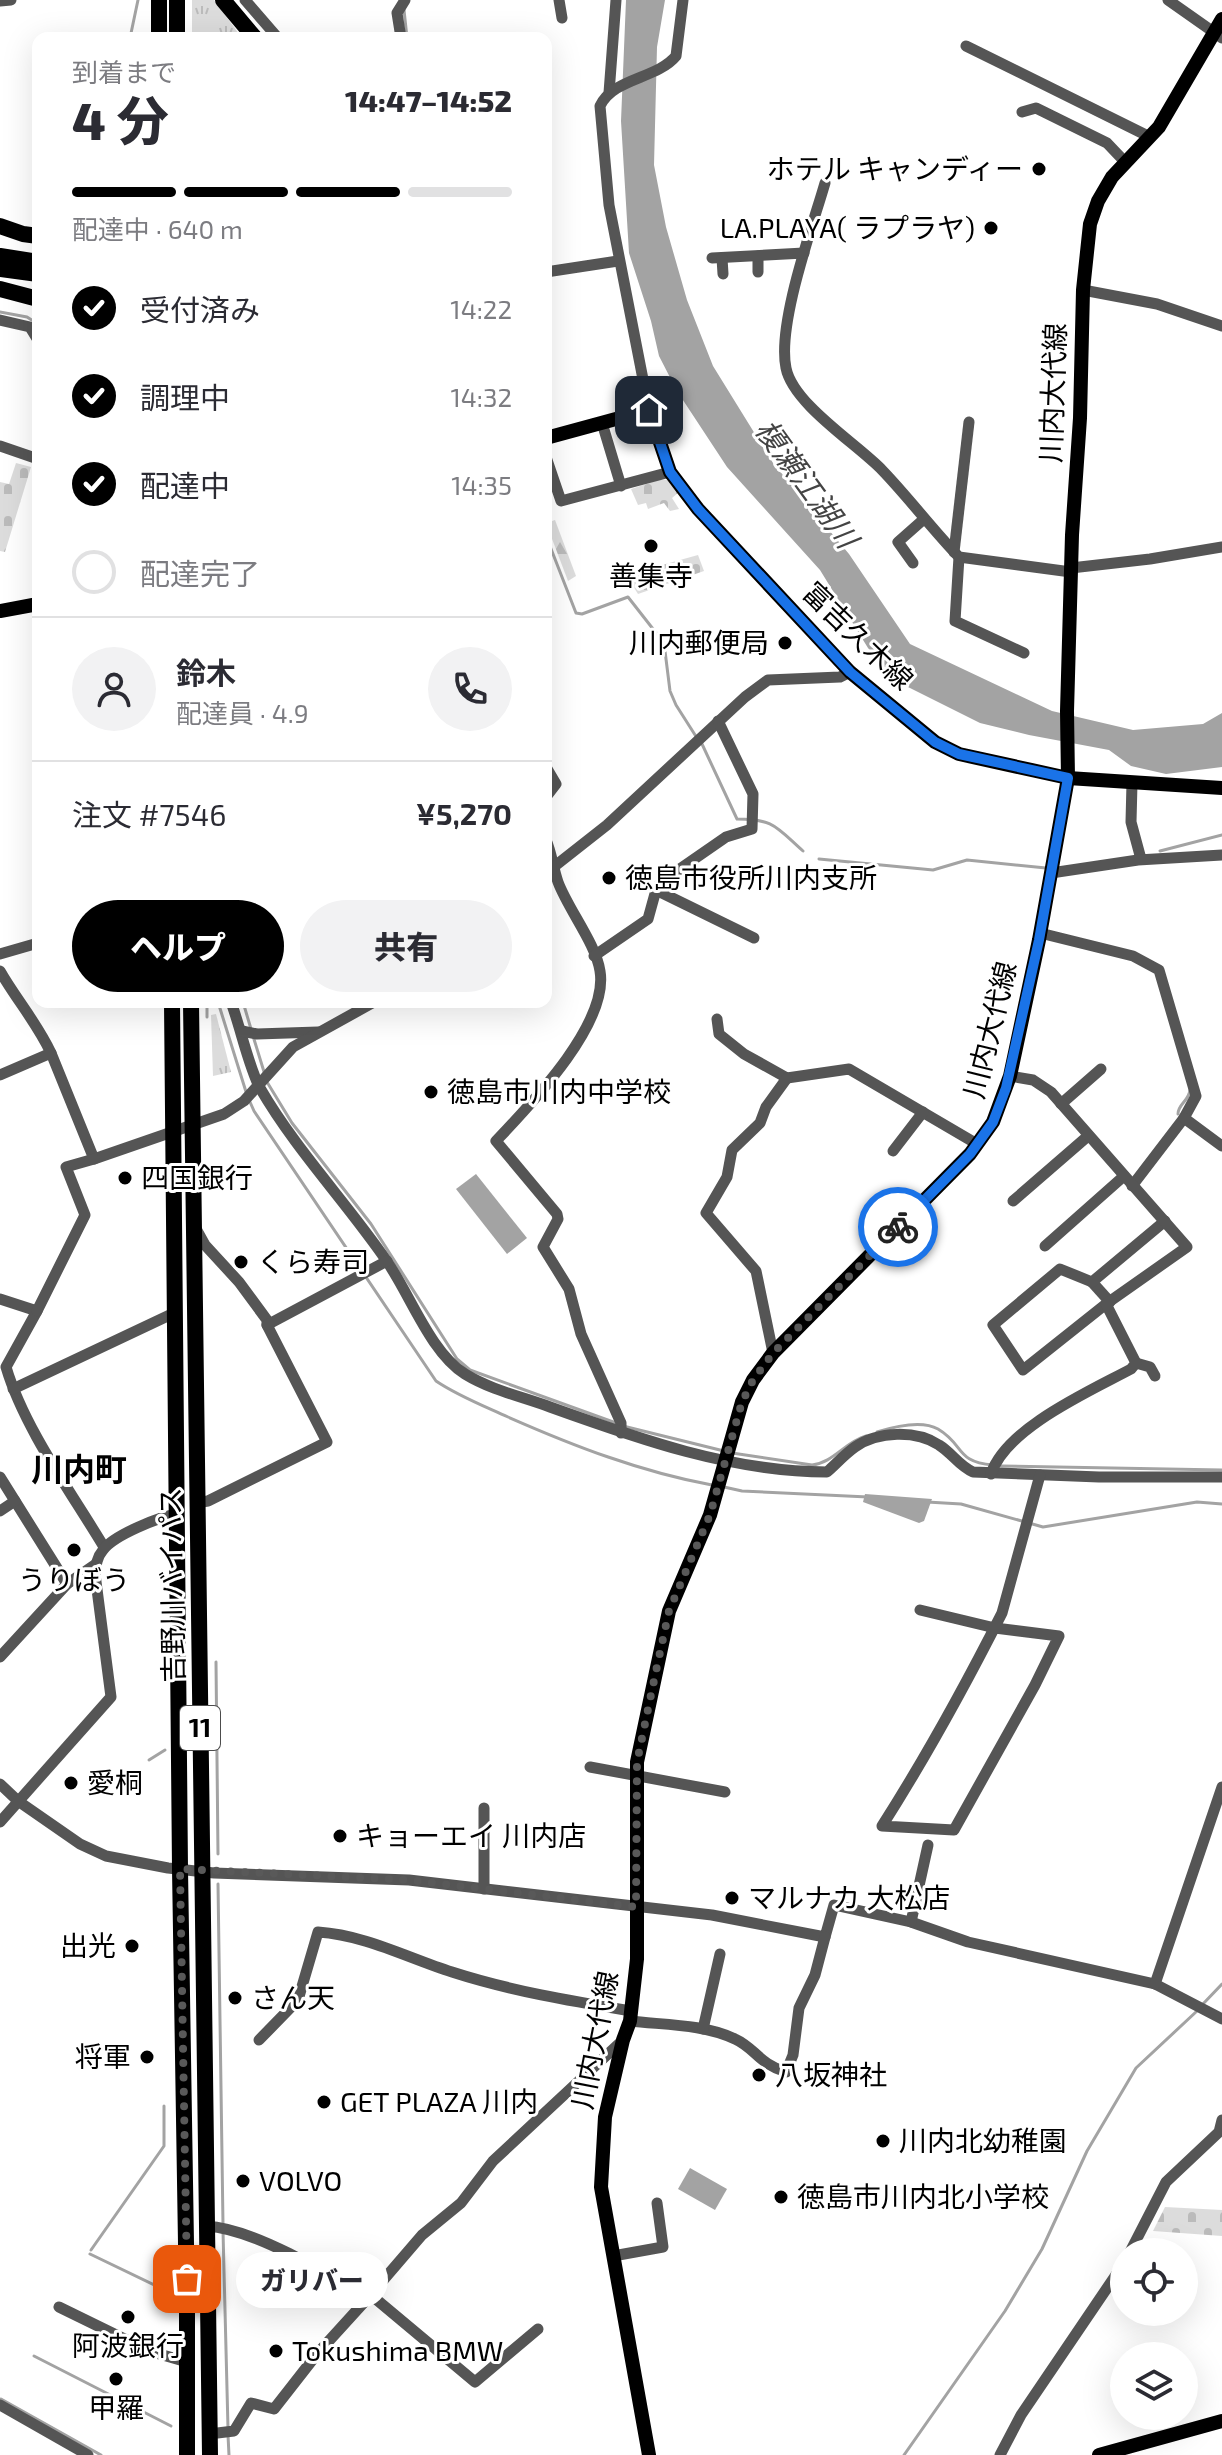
<!DOCTYPE html>
<html lang="ja">
<meta charset="utf-8">
<style>
:root{--surface:#fff;--page:#f2f2f3;--text:#2b2b33;--muted:#7c7c81;--line:#e1e1e2;--accent:#000}
body{margin:0;font-family:"Exo 2","Noto Sans JP",sans-serif;background:var(--page);color:var(--text);height:100vh;display:flex;flex-direction:column;font-size:30px;white-space:nowrap}
*{box-sizing:border-box;margin:0}
p{font-size:26px;color:var(--muted)}
.icon{flex:none;width:44px;height:44px;fill:none;stroke:currentColor;stroke-width:2;stroke-linecap:round;stroke-linejoin:round}
.map{position:relative;flex:1;overflow:hidden}
.side{position:absolute;left:32px;top:32px;width:520px;height:976px;display:flex;flex-direction:column;background:var(--surface);border-radius:16px;box-shadow:0 8px 32px #0002}
.side>*{flex:none}
.tools{position:absolute;left:1110px;top:2238px;display:grid;gap:16px}
.tools a{display:grid;place-items:center;width:88px;height:88px;border-radius:50%;background:var(--surface);box-shadow:0 8px 32px #0002;font-size:40px}
.pin{position:absolute;display:grid;place-items:center;width:68px;height:68px;color:#fff;margin:-34px;border-radius:16px;box-shadow:0 4px 12px #0006}
.courier{position:absolute;display:grid;place-items:center;width:80px;height:80px;margin:-40px;border:6px solid #1a73e8;border-radius:50%;background:#fff;color:#222;box-shadow:0 2px 10px #0007}
.bubble{position:absolute;height:56px;border-radius:28px;background:var(--surface);box-shadow:0 8px 32px #0002;font-size:26px;font-weight:800;line-height:56px;text-align:center}
.headline em{font-style:normal;font-weight:800}
.headline div{display:flex;flex-direction:column-reverse}
.headline{display:flex;align-items:center;justify-content:space-between;height:136px;padding:0 40px}
h1{font-size:52px;font-weight:800;line-height:60px}
.bar{display:grid;grid-template-columns:repeat(4,1fr);gap:12px 8px;align-content:center;height:96px;padding:0 40px}
.bar i{height:10px;border-radius:6px;background:var(--line)}
.bar .on{background:var(--accent)}
.bar p{grid-column:span 4}
.line{display:flex;align-items:center;gap:20px;padding:0 40px;border-top:2px solid var(--line)}
.line div{flex:1}
.round{display:grid;place-items:center;flex:none;width:84px;height:84px;border-radius:42px;background:var(--page)}
ol{padding:0 40px;list-style:none}
li{display:flex;align-items:center;gap:24px;height:88px}
li p{margin-inline-start:auto}
li .icon{padding:8px;border-radius:50%;background:var(--accent);color:#fff;stroke-width:4}
li:last-child{color:var(--muted)}
li i{width:44px;height:44px;border:4px solid var(--line);border-radius:50%}
.button{display:flex;gap:16px;margin-top:auto;padding:16px 40px}
.button a{flex:1;height:92px;border-radius:48px;background:var(--accent);color:#fff;font-size:32px;font-weight:800;line-height:92px;text-align:center}
.button a+a{background:var(--page);color:var(--text)}
.map>svg:first-child{display:block}
</style>
<div class="map">
<svg width="1222" height="2455" viewBox="0 0 1222 2455">
<defs>
<pattern id="grass-tufts" width="24" height="20" patternUnits="userSpaceOnUse" patternTransform="scale(2)"><rect width="24" height="20" fill="#dcdcdc"/><path d="M3 7l-1-3M5 7V3M7 7l1-3M15 17l-1-3M17 17v-4M19 17l1-3" fill="none" stroke="#bbb"/></pattern>
<pattern id="forest-firs" width="22" height="20" patternUnits="userSpaceOnUse" patternTransform="scale(2)"><rect width="22" height="20" fill="#dcdcdc"/><path d="M5 1l3.5 6h-7zM16 11l3.5 6h-7z" fill="#bbb"/></pattern>
<pattern id="cemetery-stones" width="16" height="16" patternUnits="userSpaceOnUse" patternTransform="scale(2)"><rect width="16" height="16" fill="#dcdcdc"/><path d="M2 7V4a2 2 0 0 1 4 0v3zM10 15v-3a2 2 0 0 1 4 0v3z" fill="#bbb"/></pattern>
</defs>
<rect width="100%" height="100%" fill="#fff"/>
<!-- grass -->
<g fill="url(#grass-tufts)">
<polygon points="192,0 214,0 242,38 192,38"/>
<polygon points="216,1014 231,1072 213,1076 211,1015"/>
</g>
<!-- forest -->
<polygon fill="url(#forest-firs)" points="555,520 576,576 568,581 546,523"/>
<!-- cemetery -->
<g fill="url(#cemetery-stones)">
<polygon points="16,463 31,467 5,552 0,551 0,482 9,484"/>
<polygon points="658,480 670,480 679,492 672,498 679,509 670,511 664,503 648,509 646,503 638,505 631,489"/>
<polygon points="698,555 704,571 638,594 626,575"/>
<polygon points="1165,2207 1222,2210 1222,2236 1153,2231"/>
</g>
<!-- water -->
<g fill="#a3a3a3">
<polygon points="626,0 665,0 657,47 654,165 666,227 687,300 713,366 773,463 849,554 910,644 1052,711 1133,730 1203,724 1222,713 1222,767 1166,774 1131,766 1109,750 1029,735 980,723 896,681 868,648 820,570 727,467 677,391 659,356 651,321 629,253 621,121"/>
<polygon points="476,1174 527,1238 507,1254 456,1189"/>
<polygon points="865,1494 932,1499 924,1521 919,1523 863,1502"/>
<polygon points="690,2168 727,2189 715,2210 678,2189"/>
</g>
<g fill="none" stroke-linecap="round" stroke-linejoin="round">
<!-- stream -->
<g stroke="#a3a3a3" stroke-width="3">
<polyline points="404,10 407,38"/>
<polyline points="130,38 138,0"/>
<polyline points="0,312 27,317 38,324"/>
<polyline points="546,536 576,613 582,614 628,597 664,643 670,691 676,705 697,738"/>
<path d="M702 744 737 819C774 819 776 827 803 851"/>
<polyline points="1160,851 1222,835"/>
<polyline points="819,859 933,870 967,860 1046,868"/>
<polyline points="218,1002 247,1095"/>
<polyline points="243,1002 251,1029"/>
<polyline points="207,1017 207,1002"/>
<polyline points="253,1036 265,1075"/>
<polyline points="267,1082 292,1123 371,1224 457,1359 470,1370 616,1423"/>
<path d="M250 1102 254 1111 436 1381C458 1396 484 1406 508 1417 574 1446 641 1472 712 1485"/>
<path d="M1178 1114C1178 1104 1189 1101 1190 1090"/>
<polyline points="623,1426 724,1451"/>
<path d="M877 1432C893 1427 922 1420 938 1429 965 1445 955 1462 993 1465"/>
<path d="M732 1453 812 1465C833 1463 845 1442 866 1436"/>
<polyline points="1001,1466 1222,1470"/>
<polyline points="724,1487 742,1491 868,1497"/>
<polyline points="927,1502 961,1504 1043,1527 1197,1502 1222,1504"/>
<polyline points="216,1662 218,1854"/>
<polyline points="149,1760 165,1750"/>
<polyline points="218,1884 223,2224"/>
<polyline points="1202,2005 1222,1984"/>
<polyline points="223,2231 228,2428"/>
<polyline points="91,2250 164,2146 164,2106"/>
<polyline points="90,2254 171,2293"/>
<polyline points="34,2356 171,2426"/>
<polyline points="1,2399 101,2455"/>
<polyline points="228,2435 229,2455"/>
<polyline points="904,2455 1005,2311 1042,2249 1087,2151 1136,2068 1197,2011"/>
</g>
<!-- minor -->
<g stroke="#555" stroke-width="11">
<polyline points="245,0 278,38"/>
<polyline points="559,0 562,18"/>
<polyline points="1168,0 1222,38"/>
<polyline points="0,1 11,0"/>
<polyline points="401,38 397,13 405,0"/>
<polyline points="966,46 1150,137"/>
<polyline points="609,93 616,0"/>
<polyline points="1022,112 1036,108 1107,143 1126,163"/>
<path d="M825 183C812 228 777 324 786 368 793 404 857 444 882 470 909 498 932 529 959 557L1071 572"/>
<polyline points="758,256 758,272"/>
<polyline points="712,258 804,253"/>
<polyline points="722,258 723,274"/>
<polyline points="546,272 618,261"/>
<polyline points="1083,290 1157,304 1222,326"/>
<polyline points="0,320 30,327 38,340"/>
<path d="M649 410 609 205 600 106C613 78 657 79 676 56L683 0"/>
<polyline points="602,423 621,486"/>
<polyline points="0,446 38,459"/>
<polyline points="546,457 561,501 670,472"/>
<polyline points="954,552 969,422"/>
<polyline points="959,557 955,621 1024,653"/>
<polyline points="913,563 898,542 924,519"/>
<polyline points="1071,568 1150,559 1222,547"/>
<polyline points="546,767 556,784 546,797"/>
<polyline points="1132,783 1131,822 1141,859"/>
<path d="M546 840C552 854 553 868 558 882 568 909 596 944 600 971 609 1024 530 1105 496 1141L557 1214 558 1219 543 1247 569 1289 581 1334 621 1423V1433"/>
<polyline points="546,873 607,825 745,697 768,680 840,677 850,672"/>
<polyline points="1051,873 1138,860 1222,855"/>
<polyline points="656,890 754,938"/>
<polyline points="1040,933 1133,956 1159,970 1196,1096 1184,1118 1132,1186"/>
<polyline points="0,954 38,943"/>
<polyline points="594,956 648,919 656,890 661,882 726,837 752,829 753,794 718,721"/>
<path d="M0 971C16 999 37 1023 51 1053"/>
<path d="M231 1002C240 1026 249 1068 260 1088 296 1150 346 1202 386 1260 410 1294 430 1352 465 1374 491 1390 523 1397 550 1407 639 1439 732 1472 827 1472 836 1464 845 1454 855 1447 878 1431 916 1430 939 1445 952 1453 959 1466 973 1472L1099 1477H1222"/>
<polyline points="717,1019 719,1034 744,1054 787,1078 849,1069 977,1144"/>
<polyline points="242,1031 257,1034 318,1032"/>
<polyline points="0,1075 51,1053 94,1159 224,1114 244,1101 293,1047 374,1002"/>
<polyline points="1061,1104 1101,1069"/>
<polyline points="1184,1118 1222,1146"/>
<polyline points="893,1151 923,1112"/>
<polyline points="1013,1201 1088,1136"/>
<polyline points="195,1227 205,1245 239,1282 267,1320 267,1325 327,1442 208,1501 196,1503"/>
<polyline points="1045,1246 1124,1176"/>
<polyline points="1092,1282 1110,1302"/>
<path d="M0 1299 37 1311 6 1367C24 1428 71 1492 104 1547"/>
<polyline points="1106,1304 1023,1370 993,1325 1060,1269 1092,1282 1165,1221"/>
<polyline points="37,1311 85,1215 66,1167 94,1159"/>
<polyline points="267,1325 387,1261"/>
<polyline points="773,1353 756,1271 706,1213 727,1177 732,1150 760,1123 766,1107 787,1078"/>
<polyline points="1136,1363 1150,1367 1155,1376"/>
<polyline points="13,1389 174,1313"/>
<path d="M991 1474C1006 1428 1090 1391 1131 1369L1136 1363 1106 1304 1187 1247 1051 1092 1033 1080 1010 1076"/>
<polyline points="0,1477 67,1584"/>
<polyline points="0,1511 15,1501"/>
<path d="M920 1610 995 1628 1059 1636 1035 1685 954 1830 882 1826C926 1757 965 1686 1002 1613L1040 1475"/>
<polyline points="0,1657 67,1584 96,1564"/>
<polyline points="590,1767 725,1792"/>
<polyline points="0,1784 18,1801 80,1844 106,1856 168,1868 214,1873 409,1880 712,1915 825,1937 834,1905 911,1922 968,1942 1155,1984 1222,2019"/>
<path d="M0 1822 111 1697 95 1574C96 1565 97 1557 103 1550 114 1535 159 1517 177 1514"/>
<polyline points="484,1889 484,1808"/>
<polyline points="911,1922 928,1845"/>
<polyline points="1155,1984 1222,1787"/>
<path d="M630 2021C664 2025 704 2024 735 2039 755 2048 759 2064 786 2072L793 2055 799 2008 815 1975 825 1937"/>
<polyline points="703,2029 720,1954"/>
<path d="M259 2040 298 2000 318 1932C365 1935 408 1958 452 1972 511 1991 571 2001 631 2011"/>
<path d="M206 2226C255 2229 325 2272 367 2299L422 2235 461 2203 493 2161 623 2040"/>
<polyline points="1130,2252 1166,2182 1219,2132 1222,2120"/>
<polyline points="613,2256 663,2247 657,2203"/>
<polyline points="371,2295 475,2382 538,2329"/>
<polyline points="59,2307 149,2351 187,2362"/>
<polyline points="0,2405 88,2455"/>
<polyline points="209,2434 234,2431 251,2403 274,2409 317,2354 367,2299"/>
<polyline points="1000,2455 1021,2415 1124,2263"/>
</g>
<!-- major -->
<g stroke="#000" stroke-width="14">
<polyline points="546,438 649,410 670,472 698,509 850,672 935,742 959,754 1068,778 1222,788"/>
<polyline points="0,611 38,604"/>
<polyline points="649,2455 601,2187 605,2117 623,2040 630,2021 637,1959 637,1762 669,1611 710,1515 742,1402 753,1380 773,1353 970,1154 993,1122 1010,1076 1039,940 1068,778 1067,711 1072,535 1080,418 1083,290 1090,224 1098,201 1112,177 1159,127 1222,19"/>
<polyline points="1099,2455 1222,2421"/>
</g>
<!-- highway -->
<g stroke="#000" stroke-width="16">
<polyline points="159,0 159,38"/>
<polyline points="177,0 177,38"/>
<polyline points="223,0 255,38"/>
<polyline points="0,226 23,234 38,236"/>
<polyline points="0,256 38,262"/>
<polyline points="0,269 38,274"/>
<polyline points="0,289 38,299"/>
<polyline points="172,1002 180,1869 187,2306 187,2455"/>
<polyline points="191,1002 210,2455"/>
</g>
</g>
<g fill="none" stroke-linecap="round" stroke-linejoin="round">
<!-- done -->
<polyline stroke="#595959" stroke-width="8" stroke-dasharray="0 14.4" points="187,2279 180,1869 409,1880 636,1907 637,1762 656,1671 669,1611 710,1515 742,1402 753,1380 773,1353 898,1227"/>
<!-- route -->
<polyline stroke="#1a73e8" stroke-width="10" points="649,410 670,472 698,509 850,672 935,742 959,754 1068,778 1039,940 1006,1088 993,1122 970,1154 898,1227"/>
</g>
<!-- markers -->
<g fill="#000" stroke="#fff" stroke-width="3">
<circle cx="1039" cy="169" r="8"/>
<circle cx="991" cy="228" r="8"/>
<circle cx="651" cy="546" r="8"/>
<circle cx="785" cy="643" r="8"/>
<circle cx="609" cy="878" r="8"/>
<circle cx="431" cy="1092" r="8"/>
<circle cx="125" cy="1178" r="8"/>
<circle cx="241" cy="1262" r="8"/>
<circle cx="74" cy="1550" r="8"/>
<circle cx="71" cy="1783" r="8"/>
<circle cx="340" cy="1836" r="8"/>
<circle cx="732" cy="1898" r="8"/>
<circle cx="132" cy="1946" r="8"/>
<circle cx="235" cy="1998" r="8"/>
<circle cx="147" cy="2057" r="8"/>
<circle cx="759" cy="2075" r="8"/>
<circle cx="324" cy="2102" r="8"/>
<circle cx="883" cy="2141" r="8"/>
<circle cx="243" cy="2181" r="8"/>
<circle cx="781" cy="2197" r="8"/>
<circle cx="128" cy="2317" r="8"/>
<circle cx="276" cy="2351" r="8"/>
<circle cx="116" cy="2379" r="8"/>
</g>
<g text-anchor="middle" stroke-width="6" stroke-linejoin="round" paint-order="stroke">
<!-- shield labels -->
<rect fill="#fff" stroke="#4c4c4c" stroke-width="2" x="180" y="1706" width="40" height="44" rx="6"/>
<g font-size="26" font-weight="bold" fill="#000">
<text x="200" y="1737">11</text>
</g>
<!-- poi labels -->
<g font-size="28" fill="#000" stroke="#fff" text-anchor="start">
<text x="1023" y="179" text-anchor="end">ホテル キャンディー</text>
<text x="975" y="238" text-anchor="end">LA.PLAYA( ラプラヤ)</text>
<text x="651" y="586" text-anchor="middle">善集寺</text>
<text x="769" y="653" text-anchor="end">川内郵便局</text>
<text x="625" y="888">徳島市役所川内支所</text>
<text x="447" y="1102">徳島市川内中学校</text>
<text x="141" y="1188">四国銀行</text>
<text x="257" y="1272">くら寿司</text>
<text x="74" y="1590" text-anchor="middle">うりぼう</text>
<text x="87" y="1793">愛桐</text>
<text x="356" y="1846">キョーエイ 川内店</text>
<text x="748" y="1908">マルナカ 大松店</text>
<text x="116" y="1956" text-anchor="end">出光</text>
<text x="251" y="2008">さん天</text>
<text x="131" y="2067" text-anchor="end">将軍</text>
<text x="775" y="2085">八坂神社</text>
<text x="340" y="2112">GET PLAZA 川内</text>
<text x="899" y="2151">川内北幼稚園</text>
<text x="259" y="2191">VOLVO</text>
<text x="797" y="2207">徳島市川内北小学校</text>
<text x="128" y="2356" text-anchor="middle">阿波銀行</text>
<text x="292" y="2361">Tokushima BMW</text>
<text x="116" y="2418" text-anchor="middle">甲羅</text>
</g>
<!-- street labels -->
<g font-size="28" fill="#000" stroke="#fff">
<text transform="translate(1053 393) rotate(-88)" y="10">川内大代線</text>
<text transform="translate(858 636) rotate(44)" y="10">富吉久木線</text>
<text transform="translate(990 1030) rotate(-76)" y="10">川内大代線</text>
<text transform="translate(172 1585) rotate(-91)" y="10">吉野川バイパス</text>
<text transform="translate(595 2040) rotate(-79)" y="10">川内大代線</text>
</g>
<!-- water labels -->
<g font-size="30" font-style="italic" fill="#444" stroke="#fff">
<text transform="translate(806 484) rotate(54)" y="10">榎瀬江湖川</text>
</g>
<!-- quarter labels -->
<g font-size="32" font-weight="bold" fill="#000" stroke="#fff">
<text x="79" y="1481">川内町</text>
</g>
</g>
</svg>
<div class="tools">
<a><svg class="icon" aria-label="locate" viewBox="0 0 24 24"><circle cx="12" cy="12" r="6"/><path d="M12 2v4M12 18v4M2 12h4M18 12h4"/></svg></a>
<a><svg class="icon" aria-label="layers" viewBox="0 0 24 24"><path d="M12 4l9 5-9 5-9-5zM3 14l9 5 9-5"/></svg></a>
</div>
<div class="pin" style="left:187px;top:2279px;background:#ea580c"><svg class="icon" aria-label="bag" viewBox="0 0 24 24"><path d="M5 8h14l-1 12H6zM9 8a3 3 0 0 1 6 0"/></svg></div>
<div class="pin" style="left:649px;top:410px;background:#1f2937"><svg class="icon" aria-label="home" viewBox="0 0 24 24"><path d="M3 11l9-7 9 7M6 9v11h12V9"/></svg></div>
<div class="courier" style="left:898px;top:1227px"><svg class="icon" aria-label="bike" viewBox="0 0 24 24"><circle cx="6" cy="16" r="4"/><circle cx="18" cy="16" r="4"/><path d="M6 16l4-8h5l3 8M10 8l3 8H6M13 5h3"/></svg></div>
<div class="bubble" style="left:236px;top:2252px;width:152px">ガリバー</div>
<section class="side">
<div class="headline"><div><h1>4 分</h1><p>到着まで</p></div><em>14:47–14:52</em></div>
<div class="bar"><i class="on"></i><i class="on"></i><i class="on"></i><i></i><p>配達中 · 640 m</p></div>
<ol>
<li><svg class="icon" aria-label="check" viewBox="0 0 24 24"><path d="M5 12l5 5 9-10"/></svg>受付済み<p>14:22</p></li>
<li><svg class="icon" aria-label="check" viewBox="0 0 24 24"><path d="M5 12l5 5 9-10"/></svg>調理中<p>14:32</p></li>
<li><svg class="icon" aria-label="check" viewBox="0 0 24 24"><path d="M5 12l5 5 9-10"/></svg>配達中<p>14:35</p></li>
<li><i></i>配達完了</li>
</ol>
<div class="line" style="height:144px"><a class="round"><svg class="icon" aria-label="person" viewBox="0 0 24 24"><circle cx="12" cy="8" r="4"/><path d="M4 21q1-7 8-7t8 7"/></svg></a><div><b>鈴木</b><p>配達員 · 4.9</p></div><a class="round"><svg class="icon" aria-label="phone" viewBox="0 0 24 24"><path d="M5 4h4l2 5-3 2q2 4 5 5l2-3 5 2v4C11 20 4 13 5 4z"/></svg></a></div>
<div class="line" style="height:104px"><div>注文 #7546</div><b>¥5,270</b></div>
<div class="button"><a>ヘルプ</a><a>共有</a></div>
</section>
</div>
